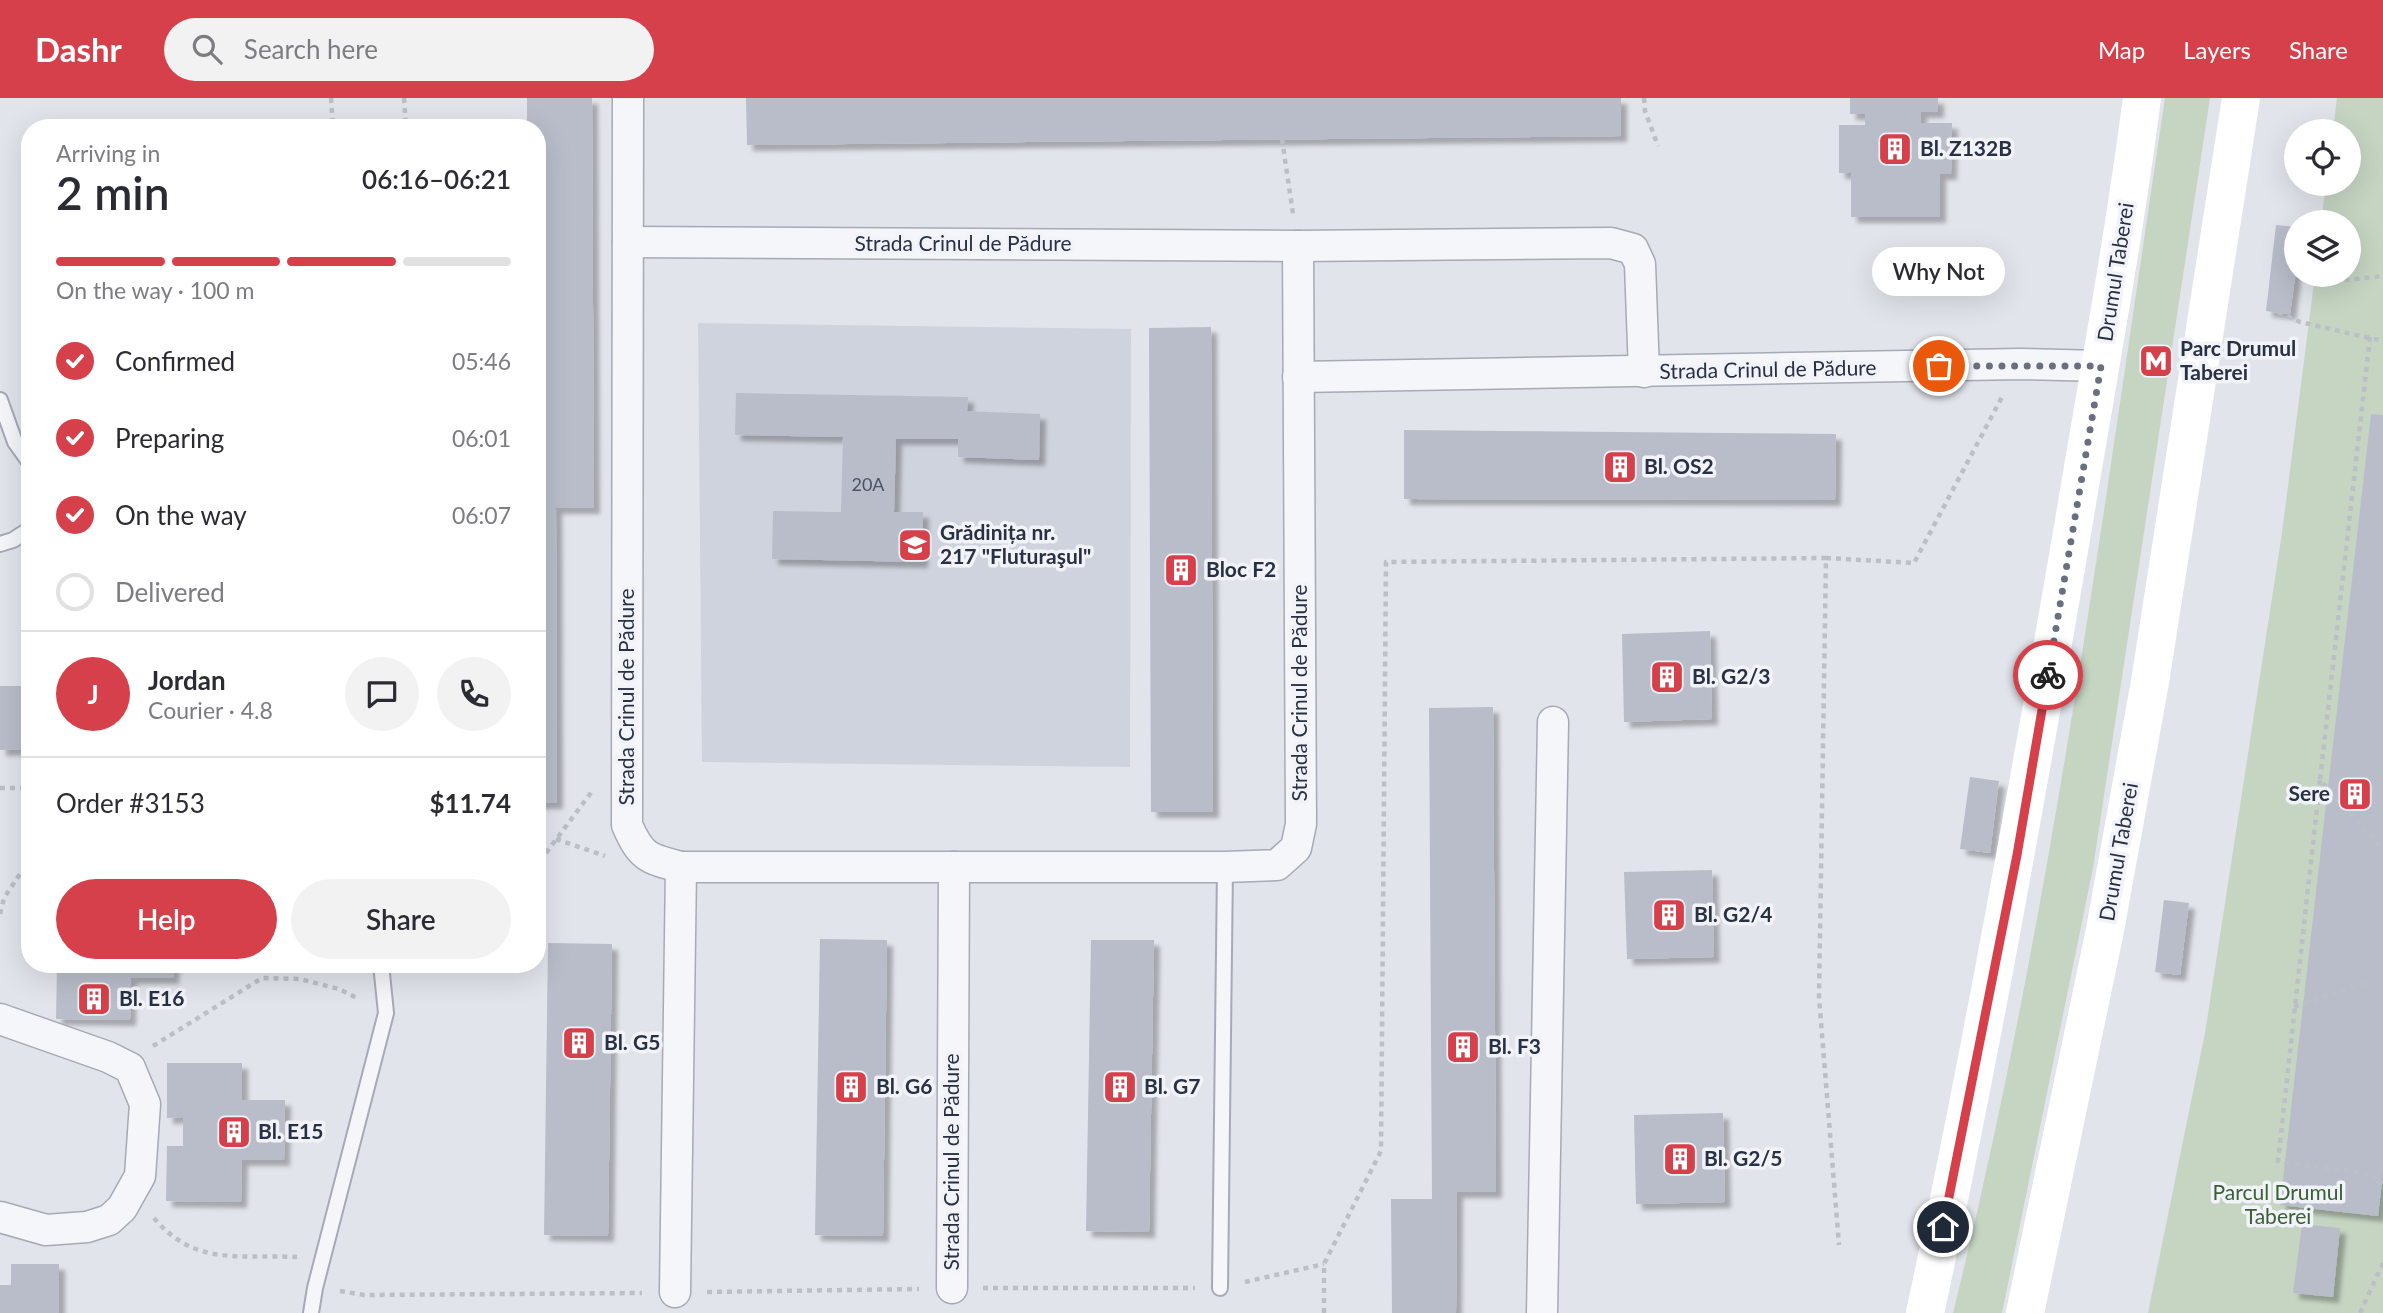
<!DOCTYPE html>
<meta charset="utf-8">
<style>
:root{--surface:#fff;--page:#f2f2f3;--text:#2b2b33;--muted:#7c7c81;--line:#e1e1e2;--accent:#d6404a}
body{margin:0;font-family:Lato,sans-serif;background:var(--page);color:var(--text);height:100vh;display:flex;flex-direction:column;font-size:26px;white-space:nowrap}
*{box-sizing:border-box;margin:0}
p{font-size:23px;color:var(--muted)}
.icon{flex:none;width:38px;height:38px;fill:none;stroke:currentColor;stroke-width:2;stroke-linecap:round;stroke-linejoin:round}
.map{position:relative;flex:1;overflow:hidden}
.side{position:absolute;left:21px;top:21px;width:525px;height:854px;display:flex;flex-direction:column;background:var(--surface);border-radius:28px;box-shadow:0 7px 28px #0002}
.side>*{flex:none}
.fabs{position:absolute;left:2284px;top:21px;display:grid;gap:14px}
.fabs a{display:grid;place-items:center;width:77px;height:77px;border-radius:50%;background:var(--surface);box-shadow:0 7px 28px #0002;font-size:35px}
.pin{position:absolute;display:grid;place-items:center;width:60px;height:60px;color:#fff;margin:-30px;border:4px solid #fff;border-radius:50%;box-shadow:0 2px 7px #0007}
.courier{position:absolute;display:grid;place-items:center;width:70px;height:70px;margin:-35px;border:5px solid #d6404a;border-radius:50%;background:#fff;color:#222;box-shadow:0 2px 9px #0007}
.bubble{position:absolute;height:49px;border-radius:24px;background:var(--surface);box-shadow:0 7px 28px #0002;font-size:23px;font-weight:600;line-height:49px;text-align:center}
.head em{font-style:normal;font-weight:600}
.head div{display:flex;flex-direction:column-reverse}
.head{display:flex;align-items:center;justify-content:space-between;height:119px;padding:0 35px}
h1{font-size:46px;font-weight:600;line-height:52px}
.bar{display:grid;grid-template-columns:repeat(4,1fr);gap:10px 7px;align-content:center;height:84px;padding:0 35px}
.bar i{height:9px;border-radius:5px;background:var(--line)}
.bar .active{background:var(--accent)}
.bar p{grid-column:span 4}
.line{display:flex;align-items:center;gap:18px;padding:0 35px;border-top:2px solid var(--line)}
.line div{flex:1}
.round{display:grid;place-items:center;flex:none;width:74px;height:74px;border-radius:37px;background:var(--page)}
ol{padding:0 35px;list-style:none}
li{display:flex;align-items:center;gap:21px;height:77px}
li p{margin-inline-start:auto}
li .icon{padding:7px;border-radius:50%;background:var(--accent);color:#fff;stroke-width:4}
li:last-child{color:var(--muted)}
li i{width:38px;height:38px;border:4px solid var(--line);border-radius:50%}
.action{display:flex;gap:14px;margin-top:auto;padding:14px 35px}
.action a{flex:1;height:80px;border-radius:42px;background:var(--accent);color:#fff;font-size:28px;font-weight:600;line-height:80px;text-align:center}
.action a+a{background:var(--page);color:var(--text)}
header{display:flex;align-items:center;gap:42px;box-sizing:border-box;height:98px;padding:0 35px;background:var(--accent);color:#fff}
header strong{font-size:33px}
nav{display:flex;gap:38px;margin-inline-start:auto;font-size:24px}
.search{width:490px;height:63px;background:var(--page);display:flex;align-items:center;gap:18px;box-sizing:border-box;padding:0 24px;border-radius:38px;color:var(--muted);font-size:26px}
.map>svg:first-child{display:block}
</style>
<header>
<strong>Dashr</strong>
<div class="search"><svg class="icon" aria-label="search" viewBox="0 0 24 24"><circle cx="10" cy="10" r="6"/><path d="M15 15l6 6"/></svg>Search here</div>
<nav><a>Map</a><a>Layers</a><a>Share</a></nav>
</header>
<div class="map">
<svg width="2383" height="1215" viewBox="0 0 2383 1215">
<defs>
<filter id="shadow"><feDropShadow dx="6" dy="6" stdDeviation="2" flood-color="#0004"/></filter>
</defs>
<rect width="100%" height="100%" fill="#e1e4eb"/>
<!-- built -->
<polygon fill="#cfd3dd" points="698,225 1131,231 1130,669 702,664"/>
<!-- green -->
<g fill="#c5d5c2">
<path d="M2165 0H2210L2093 770 2002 1215H1953C2052 817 2104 405 2165 0Z"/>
<polygon points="2337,0 2383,0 2383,1215 2148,1215 2205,935 2282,435 2315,177 2348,177 2348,124 2321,124 2326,86 2348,86 2348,33 2333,33"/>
</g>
<!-- building -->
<g fill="#b8bdc9" filter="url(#shadow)">
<polygon points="527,0 592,0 594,410 556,410 557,705 537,705 537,30 527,30"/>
<polygon points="746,0 1621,0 1621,38 747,47"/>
<polygon points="1850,0 1938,0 1938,14 1921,14 1921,25 1952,25 1951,76 1940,76 1940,119 1851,119 1851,75 1839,75 1839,27 1865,27 1865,16 1850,16"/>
<polygon points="2276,127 2296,129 2296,172 2290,216 2266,213"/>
<polygon points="1211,229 1213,714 1151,714 1149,230"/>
<polygon points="736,295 968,299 967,313 1040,316 1039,362 958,359 958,341 896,341 894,414 923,414 922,464 772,461 773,413 841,414 843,339 735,337"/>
<polygon points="2371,316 2383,317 2383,1074 2378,1118 2280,1107"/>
<polygon points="1404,332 1836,336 1835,402 1404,401"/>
<polygon points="1710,533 1712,621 1624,624 1622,536"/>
<polygon points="0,588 30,588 30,651 0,652"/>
<polygon points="1493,609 1496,1094 1457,1094 1456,1215 1392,1215 1391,1101 1432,1101 1429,610"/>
<polygon points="1970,679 1999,683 1990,755 1960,751"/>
<polygon points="1712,772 1714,859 1627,861 1624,774"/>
<polygon points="2164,802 2189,805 2180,877 2155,874"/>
<polygon points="820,841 887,842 883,1138 815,1137"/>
<polygon points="1091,842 1154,842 1149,1134 1086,1133"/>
<polygon points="548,845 612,846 608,1138 544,1137"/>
<polygon points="174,866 173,880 131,880 130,922 56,921 57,867"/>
<polygon points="167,965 242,965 242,1002 285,1002 284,1062 242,1062 241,1104 166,1103 167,1048 183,1048 183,1019 167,1020"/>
<polygon points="1723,1015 1725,1104 1636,1106 1634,1017"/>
<polygon points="2302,1126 2340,1130 2333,1199 2293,1195"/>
<polygon points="11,1166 59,1166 59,1215 0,1215 0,1187 11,1187"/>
</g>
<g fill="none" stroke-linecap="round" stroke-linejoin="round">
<!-- lane casing -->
<g stroke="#a6aab6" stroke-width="18">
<g id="lane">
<polyline points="0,302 15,344 30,365"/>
<polyline points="0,446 13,442 30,431"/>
<polyline points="1220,1190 1225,769"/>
<polyline points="311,1215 315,1190 386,915 381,866"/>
</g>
</g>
<!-- street casing -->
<g stroke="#a6aab6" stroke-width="33">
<g id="street">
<path d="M628 0 627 727C641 759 648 761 681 769H1225L1277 767 1296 750 1301 726 1298 148"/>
<polyline points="628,144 1298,148 1611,145 1633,151 1640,166 1644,274"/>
<polyline points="1298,279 2020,266 2101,268"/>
<polyline points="0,921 108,959 130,970 145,1006 140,1078 122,1110 109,1122 87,1129 46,1132 0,1119"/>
<polyline points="952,1190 954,769"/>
<polyline points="675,1194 681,769"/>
<polyline points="1542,1215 1553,624"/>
</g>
</g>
<!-- path -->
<g stroke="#bbbfc6" stroke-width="4.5" stroke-dasharray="5 5" stroke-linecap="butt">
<polyline points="331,0 333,30"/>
<polyline points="404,0 406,30"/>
<polyline points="1644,0 1645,13 1658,48"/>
<polyline points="1282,41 1293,116"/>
<polyline points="2305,178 2339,183 2383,178"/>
<polyline points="2278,214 2300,224 2383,243"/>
<polyline points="2370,239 2320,682 2383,751"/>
<polyline points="1826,460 1914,465 2002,299"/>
<polyline points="2320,682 2278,1063 2363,1075 2383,1085"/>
<polyline points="0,690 30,690"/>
<polyline points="556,741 605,758"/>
<polyline points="537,759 546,755 593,692"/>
<polyline points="0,816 4,800 30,761"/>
<polyline points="2294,909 2366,885"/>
<polyline points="153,948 262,880 300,881 339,891 359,901"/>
<path d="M154 1120C195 1169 240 1156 297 1159"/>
<polyline points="1245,1184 1324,1166"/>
<polyline points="983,1190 1195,1190"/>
<polyline points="340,1193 364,1197 642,1195"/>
<polyline points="707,1194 919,1191"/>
<polyline points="1324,1215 1324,1166 1381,1053 1386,464 1826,460 1819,899 1839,1147"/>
<polyline points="2360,1215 2383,1165"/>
</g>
<!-- lane -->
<use href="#lane" stroke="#f4f6f9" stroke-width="14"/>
<!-- street -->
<use href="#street" stroke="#f4f6f9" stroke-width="30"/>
<!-- secondary -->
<g stroke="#fff" stroke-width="38">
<path d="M1925 1215C1981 956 2027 696 2072 435 2096 290 2123 146 2142 0"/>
<polyline points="2025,1215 2105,832 2150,584 2241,0"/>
</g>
</g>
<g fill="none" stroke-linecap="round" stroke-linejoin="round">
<!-- done -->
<polyline stroke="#696f7e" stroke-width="7" stroke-dasharray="0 12.6" points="1939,268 2101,268 2048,577"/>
<!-- route -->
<polyline stroke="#d6404a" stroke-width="9" points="1943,1129 2017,757 2048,577"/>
</g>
<!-- icons -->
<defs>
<g id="building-square" transform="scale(1.75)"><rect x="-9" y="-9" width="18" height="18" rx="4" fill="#d6404a" stroke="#f1f3f8"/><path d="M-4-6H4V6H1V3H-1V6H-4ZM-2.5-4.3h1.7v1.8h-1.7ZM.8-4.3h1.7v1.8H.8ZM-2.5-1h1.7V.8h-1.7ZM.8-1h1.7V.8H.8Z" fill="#fff"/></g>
<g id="metro-square" transform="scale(1.75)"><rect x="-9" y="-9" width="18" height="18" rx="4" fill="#d6404a" stroke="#f1f3f8"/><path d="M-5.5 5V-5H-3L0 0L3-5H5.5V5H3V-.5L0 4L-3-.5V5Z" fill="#fff"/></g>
<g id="school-square" transform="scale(1.75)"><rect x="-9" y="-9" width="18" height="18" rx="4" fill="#d6404a" stroke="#f1f3f8"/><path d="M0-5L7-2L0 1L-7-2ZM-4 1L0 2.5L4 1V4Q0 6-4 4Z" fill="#fff"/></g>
</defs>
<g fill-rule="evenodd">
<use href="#building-square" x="1895" y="51"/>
<use href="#metro-square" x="2156" y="263"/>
<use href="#building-square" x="1620" y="369"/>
<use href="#school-square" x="915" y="447"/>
<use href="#building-square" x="1181" y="472"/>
<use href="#building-square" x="1667" y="579"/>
<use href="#building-square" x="2355" y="696"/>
<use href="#building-square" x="1669" y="817"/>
<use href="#building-square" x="94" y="901"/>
<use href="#building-square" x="579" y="945"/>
<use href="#building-square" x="1463" y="949"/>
<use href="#building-square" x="851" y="989"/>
<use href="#building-square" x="1120" y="989"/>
<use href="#building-square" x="234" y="1034"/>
<use href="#building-square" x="1680" y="1061"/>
</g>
<g text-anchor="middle" stroke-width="7" stroke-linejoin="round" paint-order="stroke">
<!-- number labels -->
<g font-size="18" fill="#4c5365">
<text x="868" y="393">20A</text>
</g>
<!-- poi labels -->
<g font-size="21" font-weight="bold" fill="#283044" stroke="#f1f3f8" text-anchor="start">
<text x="1920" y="58">Bl. Z132B</text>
<text x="2180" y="258">Parc Drumul<tspan x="2180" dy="24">Taberei</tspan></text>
<text x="1644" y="376">Bl. OS2</text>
<text x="940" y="442">Grădinița nr.<tspan x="940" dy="24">217 "Fluturaşul"</tspan></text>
<text x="1206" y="479">Bloc F2</text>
<text x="1692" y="586">Bl. G2/3</text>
<text x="2330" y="703" text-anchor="end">Sere</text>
<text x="1694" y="824">Bl. G2/4</text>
<text x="119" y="908">Bl. E16</text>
<text x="604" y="952">Bl. G5</text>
<text x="1488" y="956">Bl. F3</text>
<text x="876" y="996">Bl. G6</text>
<text x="1144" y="996">Bl. G7</text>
<text x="258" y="1041">Bl. E15</text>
<text x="1704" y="1068">Bl. G2/5</text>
</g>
<!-- street labels -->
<g font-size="21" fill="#283044" stroke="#f1f3f8">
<text x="963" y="153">Strada Crinul de Pădure</text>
<text transform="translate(2116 174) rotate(-81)" y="7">Drumul Taberei</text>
<text transform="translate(1768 272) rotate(-1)" y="7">Strada Crinul de Pădure</text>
<text transform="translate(1300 595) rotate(-90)" y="7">Strada Crinul de Pădure</text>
<text transform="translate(627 599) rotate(-90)" y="7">Strada Crinul de Pădure</text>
<text transform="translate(2119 754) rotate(-80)" y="7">Drumul Taberei</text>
<text transform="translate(952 1064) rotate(-90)" y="7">Strada Crinul de Pădure</text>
</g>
<!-- park labels -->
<g font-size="21" fill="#396035" stroke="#f1f3f8">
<text x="2278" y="1102">Parcul Drumul<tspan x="2278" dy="24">Taberei</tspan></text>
</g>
</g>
</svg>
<div class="fabs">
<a><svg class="icon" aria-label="locate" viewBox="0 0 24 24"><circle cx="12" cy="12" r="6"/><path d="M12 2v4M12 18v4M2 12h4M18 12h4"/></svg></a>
<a><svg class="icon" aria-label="layers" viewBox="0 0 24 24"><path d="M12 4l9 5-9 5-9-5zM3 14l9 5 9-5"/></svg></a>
</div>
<div class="pin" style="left:1939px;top:268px;background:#ea580c"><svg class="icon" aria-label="bag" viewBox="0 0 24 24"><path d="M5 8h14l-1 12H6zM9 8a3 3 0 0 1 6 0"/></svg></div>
<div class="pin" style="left:1943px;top:1129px;background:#1f2937"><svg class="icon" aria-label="home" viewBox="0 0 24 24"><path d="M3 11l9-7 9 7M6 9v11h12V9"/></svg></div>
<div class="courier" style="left:2048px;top:577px"><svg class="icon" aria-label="bike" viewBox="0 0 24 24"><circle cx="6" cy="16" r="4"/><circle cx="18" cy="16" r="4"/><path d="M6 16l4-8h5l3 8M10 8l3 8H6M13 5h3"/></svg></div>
<div class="bubble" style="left:1872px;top:149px;width:133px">Why Not</div>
<section class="side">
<div class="head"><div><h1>2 min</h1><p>Arriving in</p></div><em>06:16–06:21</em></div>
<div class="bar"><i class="active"></i><i class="active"></i><i class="active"></i><i></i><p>On the way · 100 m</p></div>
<ol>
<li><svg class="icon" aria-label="check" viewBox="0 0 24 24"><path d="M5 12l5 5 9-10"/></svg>Confirmed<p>05:46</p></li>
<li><svg class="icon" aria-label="check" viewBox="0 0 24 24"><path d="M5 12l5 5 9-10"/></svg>Preparing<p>06:01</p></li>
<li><svg class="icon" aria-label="check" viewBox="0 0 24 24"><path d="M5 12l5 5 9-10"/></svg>On the way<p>06:07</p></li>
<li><i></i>Delivered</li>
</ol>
<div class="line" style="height:126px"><b class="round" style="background:var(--accent);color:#fff">J</b><div><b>Jordan</b><p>Courier · 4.8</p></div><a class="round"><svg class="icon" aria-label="chat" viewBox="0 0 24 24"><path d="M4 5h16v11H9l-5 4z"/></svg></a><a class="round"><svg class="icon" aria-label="phone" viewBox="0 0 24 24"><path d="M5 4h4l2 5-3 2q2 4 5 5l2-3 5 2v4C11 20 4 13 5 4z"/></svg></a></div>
<div class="line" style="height:91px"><div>Order #3153</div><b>$11.74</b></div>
<div class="action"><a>Help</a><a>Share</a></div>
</section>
</div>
